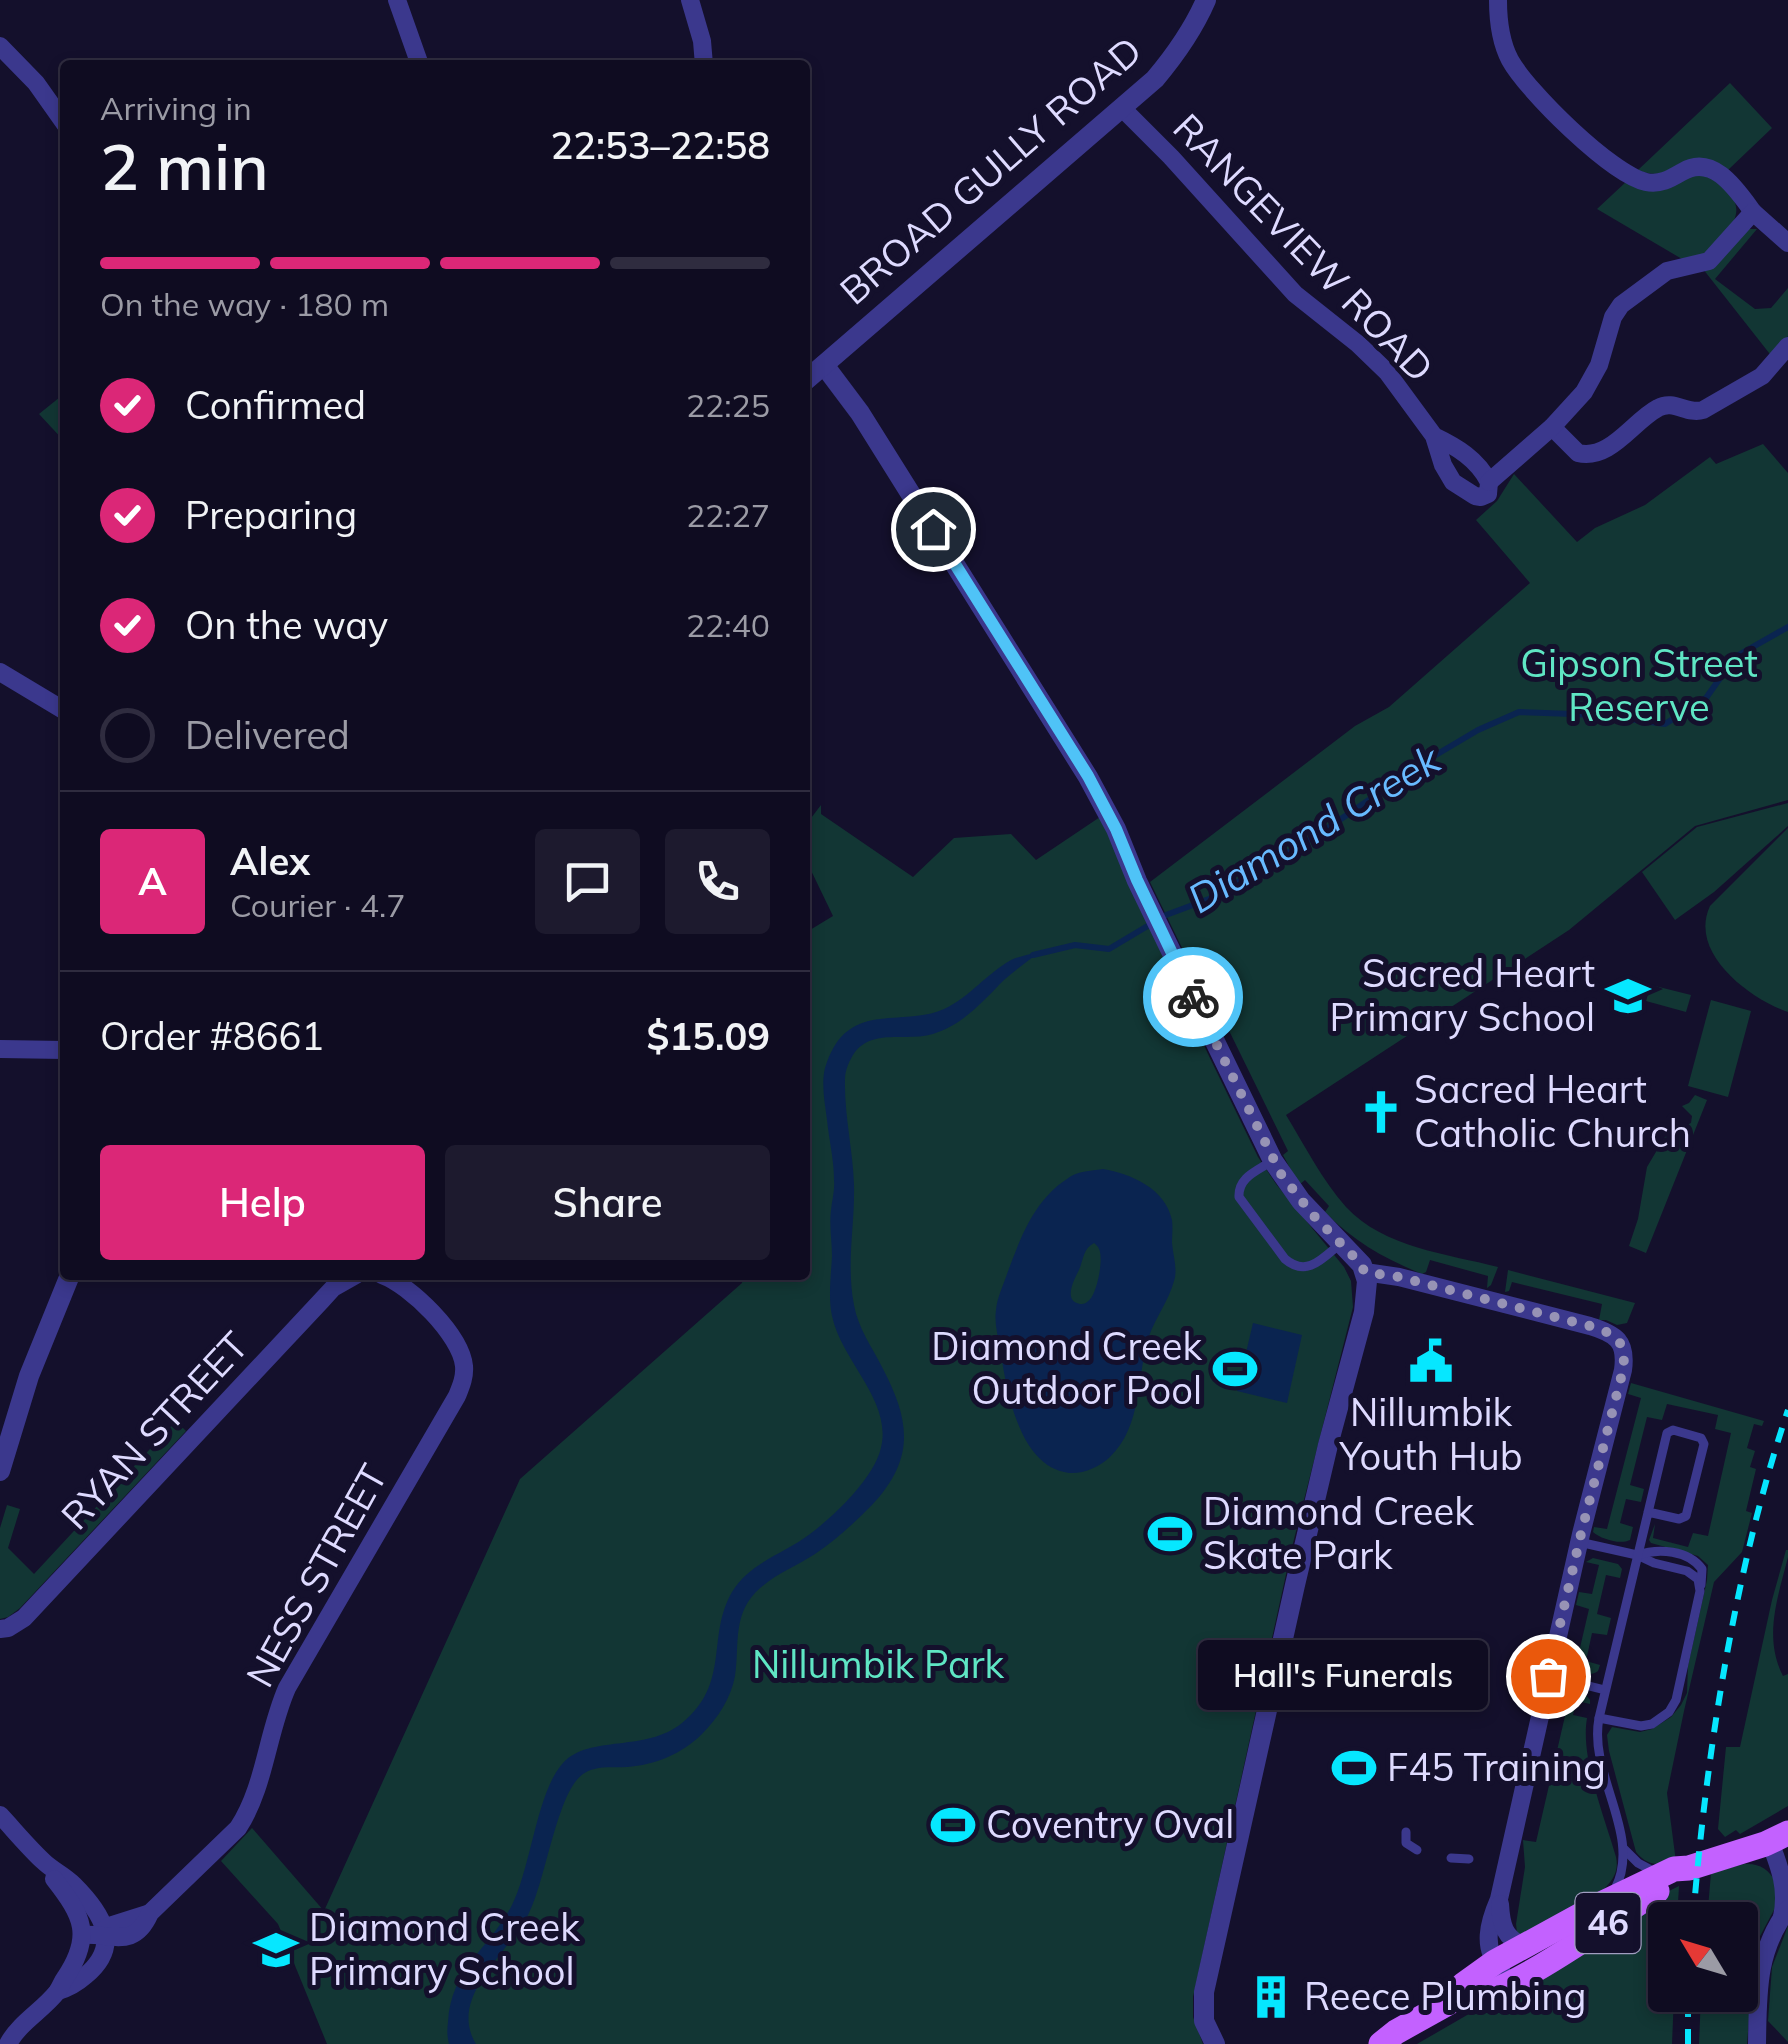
<!DOCTYPE html>
<meta charset="utf-8">
<style>
:root{--surface:#0f0c21;--page:#1d1a2e;--text:#f1f3f6;--muted:#9b9ba5;--line:#2f2c3f;--accent:#db2777}
body{margin:0;font-family:Mulish,sans-serif;background:var(--page);color:var(--text);height:100vh;display:flex;flex-direction:column;font-size:38px;white-space:nowrap}
*{box-sizing:border-box;margin:0}
p{font-size:32px;color:var(--muted)}
.icon{flex:none;width:55px;height:55px;fill:none;stroke:currentColor;stroke-width:2;stroke-linecap:round;stroke-linejoin:round}
.map{position:relative;flex:1;overflow:hidden}
.drawer{position:absolute;left:60px;top:60px;width:750px;height:1220px;display:flex;flex-direction:column;background:var(--surface);border-radius:10px;box-shadow:0 5px 15px #0003,0 0 0 2px var(--line)}
.drawer>*{flex:none}
.needle{width:65px;rotate:308deg}
.buttons{position:absolute;left:1648px;top:1902px;display:grid;gap:20px}
.buttons a{display:grid;place-items:center;width:110px;height:110px;border-radius:10px;background:var(--surface);box-shadow:0 5px 15px #0003,0 0 0 2px var(--line);font-size:50px}
.pin{position:absolute;display:grid;place-items:center;width:85px;height:85px;color:#fff;margin:-42px;border:5px solid #fff;border-radius:50%;box-shadow:0 2px 10px #0007}
.courier{position:absolute;display:grid;place-items:center;width:100px;height:100px;margin:-50px;border:8px solid #4fc3f7;border-radius:50%;background:#fff;color:#222;box-shadow:0 2px 12px #0007}
.bubble{position:absolute;height:70px;border-radius:10px;background:var(--surface);box-shadow:0 5px 15px #0003,0 0 0 2px var(--line);font-size:32px;font-weight:600;line-height:70px;text-align:center}
.headline em{font-style:normal;font-weight:600}
.headline div{display:flex;flex-direction:column-reverse}
.headline{display:flex;align-items:center;justify-content:space-between;height:170px;padding:0 40px}
h1{font-size:65px;font-weight:600;line-height:75px}
.bar{display:grid;grid-template-columns:repeat(4,1fr);gap:15px 10px;align-content:center;height:120px;padding:0 40px}
.bar i{height:12px;border-radius:8px;background:var(--line)}
.bar .current{background:var(--accent)}
.bar p{grid-column:span 4}
.line{display:flex;align-items:center;gap:25px;padding:0 40px;border-top:2px solid var(--line)}
.line div{flex:1}
.round{display:grid;place-items:center;flex:none;width:105px;height:105px;border-radius:10px;background:var(--page)}
ol{padding:0 40px;list-style:none}
li{display:flex;align-items:center;gap:30px;height:110px}
li p{margin-inline-start:auto}
li .icon{padding:10px;border-radius:50%;background:var(--accent);color:#fff;stroke-width:4}
li:last-child{color:var(--muted)}
li i{width:55px;height:55px;border:5px solid var(--line);border-radius:50%}
.primary-button{display:flex;gap:20px;margin-top:auto;padding:20px 40px}
.primary-button a{flex:1;height:115px;border-radius:10px;background:var(--accent);color:#fff;font-size:40px;font-weight:600;line-height:115px;text-align:center}
.primary-button a+a{background:var(--page);color:var(--text)}
.map>svg:first-child{display:block}
</style>
<div class="map">
<svg width="1788" height="2044" viewBox="0 0 1788 2044">
<rect width="100%" height="100%" fill="#14102c"/>
<!-- green -->
<g fill="#123634">
<path d="M1730 83 1772 128 1728 170C1683 138 1678 187 1638 170Z"/>
<path d="M1704 174C1734 192 1749 207 1723 237 1706 256 1707 255 1682 259L1597 209 1627 181Z"/>
<polygon points="1749,229 1757,229 1715,279 1755,309 1771,308 1788,288 1788,336 1773,358 1703,269"/>
<polygon points="65,393 65,442 39,414"/>
<path d="M1763 444 1788 473V800L1695 826 1569 930 1286 1115C1305 1146 1322 1180 1346 1207 1384 1248 1448 1254 1498 1267L1491 1285 1487 1288 1488 1276 1430 1260 1426 1272 1422 1274C1385 1259 1353 1241 1325 1212L1329 1206 1305 1180 1299 1185 1283 1155 1288 1151 1215 1002 1185 954 1150 882 1355 726 1389 707 1530 583 1476 520 1497 501 1514 474 1577 542 1595 528 1645 505 1710 457 1716 464Z"/>
<polygon points="1788,803 1788,826 1714,892 1675,920 1642,872 1697,827"/>
<polygon points="821,805 821,814 913,877 954,838 1011,834 1036,860 1100,817 1208,1054 1258,1157 1276,1184 1344,1267 1351,1281 1353,1307 1292,1547 1193,1997 1193,2017 1203,2044 327,2044 278,1924 221,1861 252,1828 324,1911 520,1479 742,1283 743,1275 805,1275 805,933 833,916 805,858 805,826"/>
<path d="M1788 828V1012C1750 999 1688 953 1710 906Z"/>
<polygon points="1651,985 1691,995 1686,1012 1646,1001"/>
<polygon points="1711,1000 1751,1011 1728,1097 1688,1086"/>
<polygon points="1695,1095 1707,1100 1646,1253 1629,1246 1638,1219 1647,1167 1672,1125 1681,1128 1691,1123 1692,1116 1682,1106 1689,1103"/>
<polygon points="1508,1270 1635,1303 1627,1323 1617,1325 1606,1320 1599,1320 1602,1304 1512,1282 1509,1291 1505,1292"/>
<path d="M1631 1383 1764 1421 1762 1426 1754 1424 1747 1448 1755 1451 1750 1467 1756 1469 1746 1511 1752 1513 1742 1552 1714 1582 1684 1711 1667 1793 1676 1862C1660 1865 1648 1867 1636 1852L1609 1751 1607 1735 1612 1727 1640 1732 1652 1729 1671 1717 1681 1705 1687 1693 1688 1666 1707 1580 1708 1565 1698 1556 1651 1543 1649 1540 1655 1524 1653 1538 1688 1547 1693 1533 1708 1536 1731 1433 1715 1429 1718 1415 1667 1404 1662 1420 1647 1417 1630 1485 1644 1489 1641 1502 1626 1499 1620 1523 1633 1527 1630 1540C1620 1545 1601 1539 1593 1532L1594 1527 1607 1529 1641 1398 1628 1394Z"/>
<polygon points="176,1421 186,1431 20,1608 8,1617 0,1619 0,1528 7,1505 20,1509 8,1548 34,1574"/>
<path d="M1786 1550H1788V1557C1778 1597 1763 1637 1783 1676L1788 1674V1806L1740 1834 1736 1830 1725 1837 1718 1829 1726 1747H1740L1772 1600Z"/>
<path d="M1593 1558 1618 1564 1622 1569 1620 1578 1606 1575 1597 1614 1611 1618 1607 1635 1592 1633 1586 1661 1600 1665 1598 1671C1589 1678 1570 1672 1562 1665L1563 1663 1576 1665 1589 1609 1576 1605 1579 1592 1592 1594 1599 1565 1586 1562Z"/>
<path d="M1567 1691 1586 1695 1590 1700V1704L1577 1701 1573 1715 1587 1718C1580 1758 1605 1818 1616 1857 1619 1872 1613 1880 1603 1890L1522 1935 1517 1932 1516 1924 1525 1867 1523 1840 1536 1842 1568 1703 1554 1699 1556 1692Z"/>
<path d="M1744 1864C1760 1863 1768 1869 1776 1882L1775 1908 1758 1940 1754 1958 1747 2044H1699L1701 1995H1740V1920H1707L1711 1873Z"/>
<polygon points="1679,1886 1677,1920 1665,1920 1665,1995 1674,1995 1672,2044 1417,2044 1519,1985 1655,1898"/>
<polygon points="1788,1926 1788,2042 1768,2021 1772,1967"/>
</g>
<!-- water -->
<g fill="#0a2450" fill-rule="evenodd">
<path d="M1040 952C1028 961 1015 970 1004 980 982 1002 964 1024 933 1034 908 1042 873 1028 855 1052 850 1059 845 1070 845 1079 844 1114 853 1150 854 1185 855 1225 846 1264 854 1305 858 1328 872 1347 882 1367 910 1420 916 1458 872 1505 854 1523 836 1540 815 1554 792 1569 764 1578 748 1602 734 1624 739 1652 735 1676 731 1698 718 1718 702 1734 682 1754 655 1765 627 1767 612 1768 596 1765 583 1774 557 1792 546 1880 529 1913 510 1952 447 1997 476 2044H449C447 2036 447 2030 448 2022 451 1968 490 1948 512 1905 531 1867 537 1791 563 1763 590 1734 645 1753 682 1723 731 1683 706 1637 732 1592 750 1562 784 1554 810 1534 831 1518 853 1497 868 1475 912 1414 844 1371 832 1316 828 1297 831 1275 832 1256 832 1241 829 1225 831 1210 832 1200 835 1190 834 1180 834 1160 829 1140 827 1120 825 1104 821 1084 825 1068 829 1054 837 1038 849 1030 874 1011 914 1023 944 1009 970 997 986 974 1011 960 1020 956 1031 954 1040 952Z"/>
<path d="M1103 1169C1131 1174 1165 1188 1172 1220 1173 1228 1172 1236 1172 1243 1173 1256 1178 1269 1174 1281 1169 1300 1156 1317 1149 1336 1136 1377 1143 1425 1110 1457 1099 1467 1084 1474 1069 1473 1018 1467 1006 1387 1000 1348 998 1336 994 1323 996 1310 997 1298 1003 1286 1007 1274 1020 1239 1034 1200 1067 1179 1077 1171 1090 1171 1103 1169ZM1094 1243C1096 1245 1098 1246 1099 1249 1104 1258 1097 1297 1087 1302 1085 1304 1082 1304 1080 1304 1062 1301 1075 1278 1079 1270 1084 1258 1083 1249 1094 1243Z"/>
<polygon points="1253,1323 1302,1335 1287,1403 1237,1391"/>
</g>
<g fill="none" stroke-linecap="round" stroke-linejoin="round">
<!-- stream -->
<polyline stroke="#0a2450" stroke-width="6" points="1033,955 1075,945 1109,949 1166,915 1209,899 1316,836 1429,759 1478,730 1519,712 1600,715 1665,724 1706,698 1735,657 1788,627"/>
<!-- service -->
<g stroke="#3b388d" stroke-width="9">
<path d="M1272 1161C1257 1171 1238 1177 1239 1197L1285 1259C1307 1278 1323 1258 1341 1243"/>
<polyline points="1579,1542 1637,1555 1654,1563 1687,1571 1698,1579 1700,1591 1676,1700 1669,1712 1652,1724 1641,1726 1599,1718"/>
<path d="M1637 1555C1659 1548 1688 1550 1702 1569L1701 1585"/>
<polyline points="1549,1676 1605,1690"/>
<polyline points="1406,1832 1406,1843 1417,1850"/>
<polyline points="1624,1849 1638,1863 1653,1871"/>
<polyline points="1451,1858 1469,1859"/>
<path d="M1615 1889C1643 1835 1588 1776 1599 1718L1667 1433 1673 1430 1701 1438 1704 1444 1686 1516 1679 1519 1648 1512"/>
</g>
<!-- minor -->
<g stroke="#3b388d" stroke-width="18">
<polyline points="397,0 420,65"/>
<polyline points="690,0 702,41 704,65"/>
<path d="M1498 0C1498 21 1500 41 1510 60 1527 91 1611 174 1646 182 1660 185 1670 179 1682 172 1713 153 1737 190 1753 212"/>
<polyline points="0,46 36,83 65,124"/>
<path d="M1122 108 1171 157 1295 294 1358 344 1387 372 1434 436 1443 465 1453 482 1475 496 1481 497 1488 494 1489 482C1477 459 1457 447 1434 436"/>
<path d="M1552 427 1578 453C1610 461 1633 421 1658 408 1674 399 1687 415 1703 410L1762 376 1788 346"/>
<polyline points="1489,482 1552,427 1584,392 1599,365 1613,317 1621,305 1667,271 1709,261 1753,212 1788,243"/>
<polyline points="0,672 65,711"/>
<polyline points="0,1049 65,1050"/>
<path d="M1365 1272 1399 1277 1590 1326C1616 1334 1627 1341 1623 1370L1581 1534 1499 1899C1489 1922 1481 1948 1501 1969"/>
<polyline points="0,1629 8,1628 24,1618 322,1300 333,1288 356,1275"/>
<path d="M0 1815C14 1830 28 1847 43 1861 52 1870 64 1875 74 1885 102 1913 123 1945 85 1976 77 1983 69 1988 58 1991"/>
<path d="M1770 1842C1780 1868 1788 1889 1782 1917"/>
<path d="M1500 1904C1501 1924 1504 1939 1525 1946"/>
<polyline points="98,1934 109,1926 150,1913"/>
<path d="M82 1935C112 1933 134 1950 150 1913L238 1828C265 1787 267 1733 287 1688L457 1396C461 1386 465 1377 464 1366 461 1335 410 1285 382 1275"/>
<path d="M8 2044C20 2022 42 2011 57 1992 60 1988 62 1982 65 1978 93 1936 83 1916 54 1879"/>
<path d="M1757 2044C1758 1993 1756 1952 1788 1909"/>
</g>
<!-- tertiary -->
<g stroke="#3b388d" stroke-width="20">
<polyline points="824,365 860,413 1088,777 1116,829 1137,881 1273,1161 1301,1201 1362,1265 1367,1281 1364,1312 1328,1445 1295,1585 1204,1992 1204,2021 1215,2044"/>
<path d="M805 381 1155 79C1176 54 1193 30 1206 0"/>
<polyline points="0,1471 29,1376 70,1275"/>
</g>
<!-- primary -->
<g stroke="#c361ff" stroke-width="25">
<path d="M1457 1998C1491 2010 1623 1912 1657 1891"/>
<polyline points="1381,2044 1396,2032 1457,1998 1463,1985 1495,1962 1601,1904 1674,1869 1689,1868 1765,1844 1788,1833"/>
</g>
<!-- rail -->
<g stroke="#06e7ff" stroke-width="6" stroke-dasharray="15 12" stroke-linecap="butt">
<path d="M1693 1920C1706 1754 1735 1568 1788 1410"/>
<polyline points="1688,2044 1688,1995"/>
</g>
</g>
<g fill="none" stroke-linecap="round" stroke-linejoin="round">
<!-- done -->
<path stroke="#9793b5" stroke-width="10" stroke-dasharray="0 18" d="M1193 997 1281 1174 1313 1215 1357 1260 1365 1272 1399 1277 1590 1326C1616 1334 1627 1341 1623 1370L1581 1534 1548 1676"/>
<!-- route -->
<polyline stroke="#4fc3f7" stroke-width="12" points="933,529 1088,776 1116,829 1137,880 1193,997"/>
</g>
<!-- icons -->
<defs>
<g id="school-bare" transform="scale(3.45)"><path d="M0-5L7-2L0 1L-7-2ZM-4 1L0 2.5L4 1V4Q0 6-4 4Z" fill="#06e7ff" stroke="#14102c" stroke-width="2.5" paint-order="stroke"/></g>
<g id="church-bare" transform="scale(3.45)"><path d="M-1.2-6h2.4v3.5h3.3v2.4h-3.3V6h-2.4V-.1h-3.3v-2.4h3.3Z" fill="#06e7ff" stroke="#14102c" stroke-width="2.5" paint-order="stroke"/></g>
<g id="civic-bare" transform="scale(3.45)"><path d="M-.6-6.5H3V-4.5H.6V-3L4-1V1h2V6H-6V1h2V-1L-.6-3ZM-1.2 2.5V6h2.4V2.5Z" fill="#06e7ff" stroke="#14102c" stroke-width="2.5" paint-order="stroke"/></g>
<g id="stadium-bare" transform="scale(3.45)"><path d="M0-5a6.5 5 0 1 0 0 10a6.5 5 0 1 0 0-10ZM-3.5-1.8h7v3.6h-7Z" fill="#06e7ff" stroke="#14102c" stroke-width="2.5" paint-order="stroke"/></g>
<g id="building-bare" transform="scale(3.45)"><path d="M-4-6H4V6H1V3H-1V6H-4ZM-2.5-4.3h1.7v1.8h-1.7ZM.8-4.3h1.7v1.8H.8ZM-2.5-1h1.7V.8h-1.7ZM.8-1h1.7V.8H.8Z" fill="#06e7ff" stroke="#14102c" stroke-width="2.5" paint-order="stroke"/></g>
</defs>
<g fill-rule="evenodd">
<use href="#school-bare" x="1628" y="996"/>
<use href="#church-bare" x="1381" y="1112"/>
<use href="#civic-bare" x="1431" y="1361"/>
<use href="#stadium-bare" x="1235" y="1369"/>
<use href="#stadium-bare" x="1170" y="1534"/>
<use href="#stadium-bare" x="1354" y="1768"/>
<use href="#stadium-bare" x="953" y="1825"/>
<use href="#school-bare" x="276" y="1950"/>
<use href="#building-bare" x="1271" y="1997"/>
</g>
<g text-anchor="middle" stroke-width="10" stroke-linejoin="round" paint-order="stroke">
<!-- shield labels -->
<rect fill="#14102c" stroke="#a19dc0" stroke-width="2.5" x="1575.5" y="1893" width="65" height="60" rx="8"/>
<g font-size="35" font-weight="bold" fill="#dedaff">
<text x="1608" y="1935">46</text>
</g>
<!-- street labels -->
<g font-size="38" fill="#dedaff" stroke="#14102c">
<text transform="translate(991 171) rotate(-41)" y="13">BROAD GULLY ROAD</text>
<text transform="translate(1303 248) rotate(46)" y="13">RANGEVIEW ROAD</text>
<text transform="translate(155 1431) rotate(-47)" y="13">RYAN STREET</text>
<text transform="translate(317 1576) rotate(-61)" y="13">NESS STREET</text>
</g>
<!-- park labels -->
<g font-size="38" fill="#5fe6c4" stroke="#14102c">
<text x="1639" y="677">Gipson Street<tspan x="1639" dy="44">Reserve</tspan></text>
<text x="878" y="1678">Nillumbik Park</text>
</g>
<!-- poi labels -->
<g font-size="38" fill="#dedaff" stroke="#14102c" text-anchor="start">
<text x="1595" y="987" text-anchor="end">Sacred Heart<tspan x="1595" dy="44">Primary School</tspan></text>
<text x="1414" y="1103">Sacred Heart<tspan x="1414" dy="44">Catholic Church</tspan></text>
<text x="1202" y="1360" text-anchor="end">Diamond Creek<tspan x="1202" dy="44">Outdoor Pool</tspan></text>
<text x="1431" y="1426" text-anchor="middle">Nillumbik<tspan x="1431" dy="44">Youth Hub</tspan></text>
<text x="1203" y="1525">Diamond Creek<tspan x="1203" dy="44">Skate Park</tspan></text>
<text x="1387" y="1781">F45 Training</text>
<text x="986" y="1838">Coventry Oval</text>
<text x="309" y="1941">Diamond Creek<tspan x="309" dy="44">Primary School</tspan></text>
<text x="1304" y="2010">Reece Plumbing</text>
</g>
<!-- water labels -->
<g font-size="40" font-style="italic" fill="#68baff" stroke="#14102c">
<text transform="translate(1314 829) rotate(-31)" y="14">Diamond Creek</text>
</g>
</g>
</svg>
<div class="buttons">
<a><svg class="needle" viewBox="-14 -14 28 28"><path d="M0-13l5 13h-10z" fill="#e53935"/><path d="M0 13l5-13h-10z" fill="#9b9ba5"/></svg></a>
</div>
<div class="pin" style="left:1548px;top:1676px;background:#ea580c"><svg class="icon" aria-label="bag" viewBox="0 0 24 24"><path d="M5 8h14l-1 12H6zM9 8a3 3 0 0 1 6 0"/></svg></div>
<div class="pin" style="left:933px;top:529px;background:#1f2937"><svg class="icon" aria-label="home" viewBox="0 0 24 24"><path d="M3 11l9-7 9 7M6 9v11h12V9"/></svg></div>
<div class="courier" style="left:1193px;top:997px"><svg class="icon" aria-label="bike" viewBox="0 0 24 24"><circle cx="6" cy="16" r="4"/><circle cx="18" cy="16" r="4"/><path d="M6 16l4-8h5l3 8M10 8l3 8H6M13 5h3"/></svg></div>
<div class="bubble" style="left:1198px;top:1640px;width:290px">Hall's Funerals</div>
<section class="drawer">
<div class="headline"><div><h1>2 min</h1><p>Arriving in</p></div><em>22:53–22:58</em></div>
<div class="bar"><i class="current"></i><i class="current"></i><i class="current"></i><i></i><p>On the way · 180 m</p></div>
<ol>
<li><svg class="icon" aria-label="check" viewBox="0 0 24 24"><path d="M5 12l5 5 9-10"/></svg>Confirmed<p>22:25</p></li>
<li><svg class="icon" aria-label="check" viewBox="0 0 24 24"><path d="M5 12l5 5 9-10"/></svg>Preparing<p>22:27</p></li>
<li><svg class="icon" aria-label="check" viewBox="0 0 24 24"><path d="M5 12l5 5 9-10"/></svg>On the way<p>22:40</p></li>
<li><i></i>Delivered</li>
</ol>
<div class="line" style="height:180px"><b class="round" style="background:var(--accent);color:#fff">A</b><div><b>Alex</b><p>Courier · 4.7</p></div><a class="round"><svg class="icon" aria-label="chat" viewBox="0 0 24 24"><path d="M4 5h16v11H9l-5 4z"/></svg></a><a class="round"><svg class="icon" aria-label="phone" viewBox="0 0 24 24"><path d="M5 4h4l2 5-3 2q2 4 5 5l2-3 5 2v4C11 20 4 13 5 4z"/></svg></a></div>
<div class="line" style="height:130px"><div>Order #8661</div><b>$15.09</b></div>
<div class="primary-button"><a>Help</a><a>Share</a></div>
</section>
</div>
